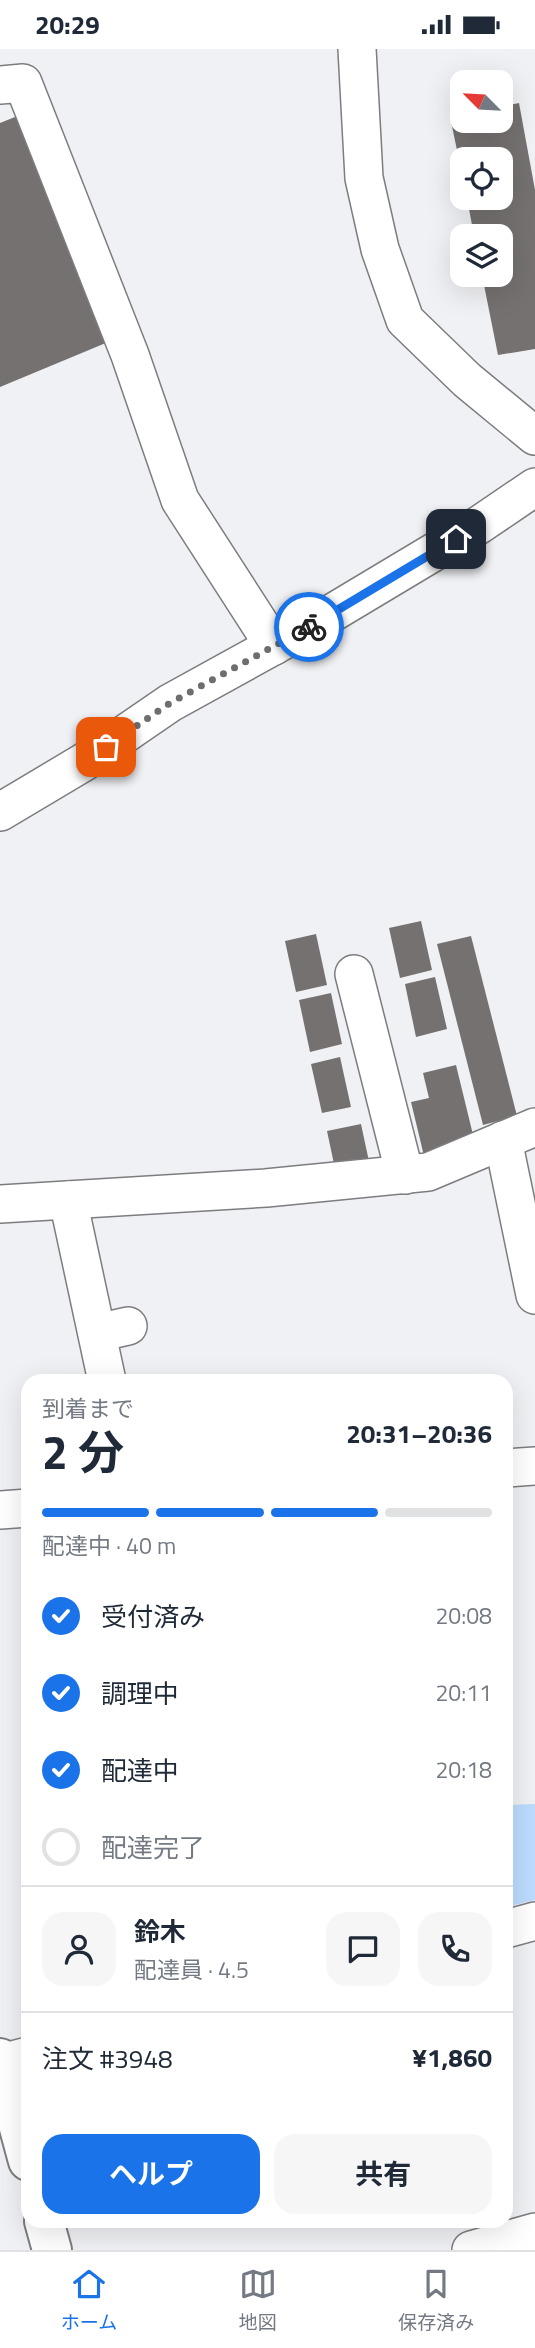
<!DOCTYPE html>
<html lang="ja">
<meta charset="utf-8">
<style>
:root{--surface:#fff;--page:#f6f6f7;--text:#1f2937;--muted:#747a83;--line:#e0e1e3;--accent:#1a73e8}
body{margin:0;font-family:"Titillium Web","Noto Sans JP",sans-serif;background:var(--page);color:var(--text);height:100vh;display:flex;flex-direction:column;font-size:26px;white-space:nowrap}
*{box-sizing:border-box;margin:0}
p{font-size:23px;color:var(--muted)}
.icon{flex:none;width:38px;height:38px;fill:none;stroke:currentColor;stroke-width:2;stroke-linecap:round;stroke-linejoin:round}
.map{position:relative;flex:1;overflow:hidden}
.drawer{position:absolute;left:21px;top:1325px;width:492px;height:854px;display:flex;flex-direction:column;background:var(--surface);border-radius:21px;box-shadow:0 7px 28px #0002}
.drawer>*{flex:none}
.needle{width:46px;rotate:294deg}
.controls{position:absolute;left:450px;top:21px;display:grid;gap:14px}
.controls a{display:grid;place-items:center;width:63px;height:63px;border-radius:14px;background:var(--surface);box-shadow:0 7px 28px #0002;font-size:35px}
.pin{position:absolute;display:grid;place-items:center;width:60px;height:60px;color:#fff;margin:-30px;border-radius:14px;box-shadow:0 4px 10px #0006}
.courier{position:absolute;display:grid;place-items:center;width:70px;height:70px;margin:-35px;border:5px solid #1a73e8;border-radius:50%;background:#fff;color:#222;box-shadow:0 2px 9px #0007}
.headline em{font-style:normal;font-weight:700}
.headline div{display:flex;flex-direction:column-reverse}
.headline{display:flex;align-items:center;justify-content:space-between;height:119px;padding:0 21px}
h1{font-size:46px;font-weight:700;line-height:52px}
.bar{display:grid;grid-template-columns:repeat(4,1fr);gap:10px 7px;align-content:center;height:84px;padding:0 21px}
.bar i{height:9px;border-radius:5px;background:var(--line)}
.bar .active{background:var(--accent)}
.bar p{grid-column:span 4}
.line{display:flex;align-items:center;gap:18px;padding:0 21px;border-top:2px solid var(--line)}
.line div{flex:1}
.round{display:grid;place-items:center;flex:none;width:74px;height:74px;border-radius:21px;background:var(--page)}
ol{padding:0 21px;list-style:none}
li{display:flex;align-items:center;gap:21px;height:77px}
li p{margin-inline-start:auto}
li .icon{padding:7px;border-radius:50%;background:var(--accent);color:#fff;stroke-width:4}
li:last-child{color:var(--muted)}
li i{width:38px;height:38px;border:4px solid var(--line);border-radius:50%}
.action{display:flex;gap:14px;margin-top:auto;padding:14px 21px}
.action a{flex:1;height:80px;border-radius:21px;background:var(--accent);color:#fff;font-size:28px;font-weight:700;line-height:80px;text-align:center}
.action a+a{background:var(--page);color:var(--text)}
.status{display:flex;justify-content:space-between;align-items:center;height:49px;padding:0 35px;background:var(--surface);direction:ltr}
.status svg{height:19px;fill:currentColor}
.tab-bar{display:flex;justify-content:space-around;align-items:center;height:98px;border-top:2px solid var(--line);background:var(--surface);font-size:19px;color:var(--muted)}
.tab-bar a{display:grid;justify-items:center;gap:4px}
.tab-bar .active{color:var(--accent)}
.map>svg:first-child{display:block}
</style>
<div class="status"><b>20:29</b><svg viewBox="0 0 49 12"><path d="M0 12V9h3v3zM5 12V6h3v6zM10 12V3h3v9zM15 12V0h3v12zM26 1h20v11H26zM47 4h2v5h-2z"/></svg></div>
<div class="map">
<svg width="535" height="2201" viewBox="0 0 535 2201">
<rect width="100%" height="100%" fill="#f0f1f4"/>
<!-- water -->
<polygon fill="#bcdbfd" points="535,1755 535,1851 506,1858 506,1756"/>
<!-- building -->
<g fill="#747170">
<polygon points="519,54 535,141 535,300 498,306 482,226 500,226 500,187 474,187 467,149 500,149 500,110 462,110 461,120 450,68 462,66 462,72 500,72 500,58"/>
<polygon points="20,66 113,291 0,338 0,74"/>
<polygon points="421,872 432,921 400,929 389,879"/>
<polygon points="316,885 327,936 296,943 285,892"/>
<polygon points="471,887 517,1067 483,1076 437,895"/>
<polygon points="435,928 447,980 416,988 405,935"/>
<polygon points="331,944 342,995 310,1003 299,951"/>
<polygon points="340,1008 351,1058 322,1064 311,1015"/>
<polygon points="456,1016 475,1094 424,1107 411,1053 429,1049 423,1024"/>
<polygon points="361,1075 371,1122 337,1129 327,1082"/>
</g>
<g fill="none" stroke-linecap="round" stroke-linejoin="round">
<!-- street casing -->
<g stroke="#7d7d80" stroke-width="40">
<g id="street">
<polyline points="357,0 364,129 380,200 405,271 467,331 535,387"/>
<polyline points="0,36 23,34 130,306 180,451 274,597"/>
<polyline points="0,763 84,713 170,654 317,573 479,476 535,438"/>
<polyline points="354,925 405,1126"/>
<polyline points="503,1091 535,1246"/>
<polyline points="68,1151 107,1332"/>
<polyline points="0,1155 266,1139 428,1123 535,1078"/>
<polyline points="97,1284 128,1277"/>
<polyline points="506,1419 535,1417"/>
<polyline points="0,1461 28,1459"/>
<polyline points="506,1880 535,1872"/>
<polyline points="1,2014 28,2007"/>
<polyline points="471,2201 535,2183"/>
</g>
</g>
<!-- secondary casing -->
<g stroke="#7d7d80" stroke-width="42">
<g id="secondary">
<polyline points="0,2009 28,2112"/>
<polyline points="44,2172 52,2201"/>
</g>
</g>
<!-- street -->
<use href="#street" stroke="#fff" stroke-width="37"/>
<!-- secondary -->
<use href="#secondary" stroke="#fff" stroke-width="38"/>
</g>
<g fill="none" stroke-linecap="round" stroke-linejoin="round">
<!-- done -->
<polyline stroke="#6d6e70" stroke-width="7" stroke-dasharray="0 12.6" points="106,698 170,654 309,578"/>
<!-- route -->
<polyline stroke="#1a73e8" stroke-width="9" points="309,578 456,490"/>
</g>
</svg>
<div class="controls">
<a><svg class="needle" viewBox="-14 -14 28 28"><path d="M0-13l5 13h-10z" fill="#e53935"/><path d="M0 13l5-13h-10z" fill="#747a83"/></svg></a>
<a><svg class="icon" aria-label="locate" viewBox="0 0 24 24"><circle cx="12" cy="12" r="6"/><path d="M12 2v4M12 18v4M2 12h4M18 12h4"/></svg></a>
<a><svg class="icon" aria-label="layers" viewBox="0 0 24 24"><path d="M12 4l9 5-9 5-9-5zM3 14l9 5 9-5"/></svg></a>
</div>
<div class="pin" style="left:106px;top:698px;background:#ea580c"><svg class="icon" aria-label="bag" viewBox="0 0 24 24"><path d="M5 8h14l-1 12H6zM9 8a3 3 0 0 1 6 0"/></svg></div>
<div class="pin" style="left:456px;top:490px;background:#1f2937"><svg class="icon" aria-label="home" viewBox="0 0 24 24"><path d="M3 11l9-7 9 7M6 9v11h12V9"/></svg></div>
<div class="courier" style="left:309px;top:578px"><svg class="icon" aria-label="bike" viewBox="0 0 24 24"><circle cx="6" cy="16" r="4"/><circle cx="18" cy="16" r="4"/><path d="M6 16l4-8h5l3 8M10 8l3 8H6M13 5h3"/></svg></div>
<section class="drawer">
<div class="headline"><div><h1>2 分</h1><p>到着まで</p></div><em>20:31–20:36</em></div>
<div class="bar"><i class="active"></i><i class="active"></i><i class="active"></i><i></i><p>配達中 · 40 m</p></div>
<ol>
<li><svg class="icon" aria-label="check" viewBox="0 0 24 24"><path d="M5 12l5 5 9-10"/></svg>受付済み<p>20:08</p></li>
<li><svg class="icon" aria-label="check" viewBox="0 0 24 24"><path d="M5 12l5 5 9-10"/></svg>調理中<p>20:11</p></li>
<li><svg class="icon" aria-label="check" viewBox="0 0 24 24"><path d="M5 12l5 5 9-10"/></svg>配達中<p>20:18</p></li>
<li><i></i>配達完了</li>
</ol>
<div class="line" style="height:126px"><a class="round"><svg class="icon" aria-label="person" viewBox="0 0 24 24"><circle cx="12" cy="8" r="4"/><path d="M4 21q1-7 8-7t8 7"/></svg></a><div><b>鈴木</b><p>配達員 · 4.5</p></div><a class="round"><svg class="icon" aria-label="chat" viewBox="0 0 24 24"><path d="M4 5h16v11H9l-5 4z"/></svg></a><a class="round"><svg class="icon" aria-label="phone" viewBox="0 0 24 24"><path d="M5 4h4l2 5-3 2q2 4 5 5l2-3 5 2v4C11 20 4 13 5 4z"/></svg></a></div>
<div class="line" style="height:91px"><div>注文 #3948</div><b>¥1,860</b></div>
<div class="action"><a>ヘルプ</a><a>共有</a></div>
</section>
</div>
<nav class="tab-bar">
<a class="active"><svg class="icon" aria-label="home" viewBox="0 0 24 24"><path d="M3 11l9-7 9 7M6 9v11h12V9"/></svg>ホーム</a>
<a><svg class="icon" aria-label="map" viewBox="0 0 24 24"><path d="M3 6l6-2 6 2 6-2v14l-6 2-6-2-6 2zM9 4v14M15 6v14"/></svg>地図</a>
<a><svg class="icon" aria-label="saved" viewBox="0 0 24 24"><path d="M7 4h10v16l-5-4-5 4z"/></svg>保存済み</a>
</nav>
